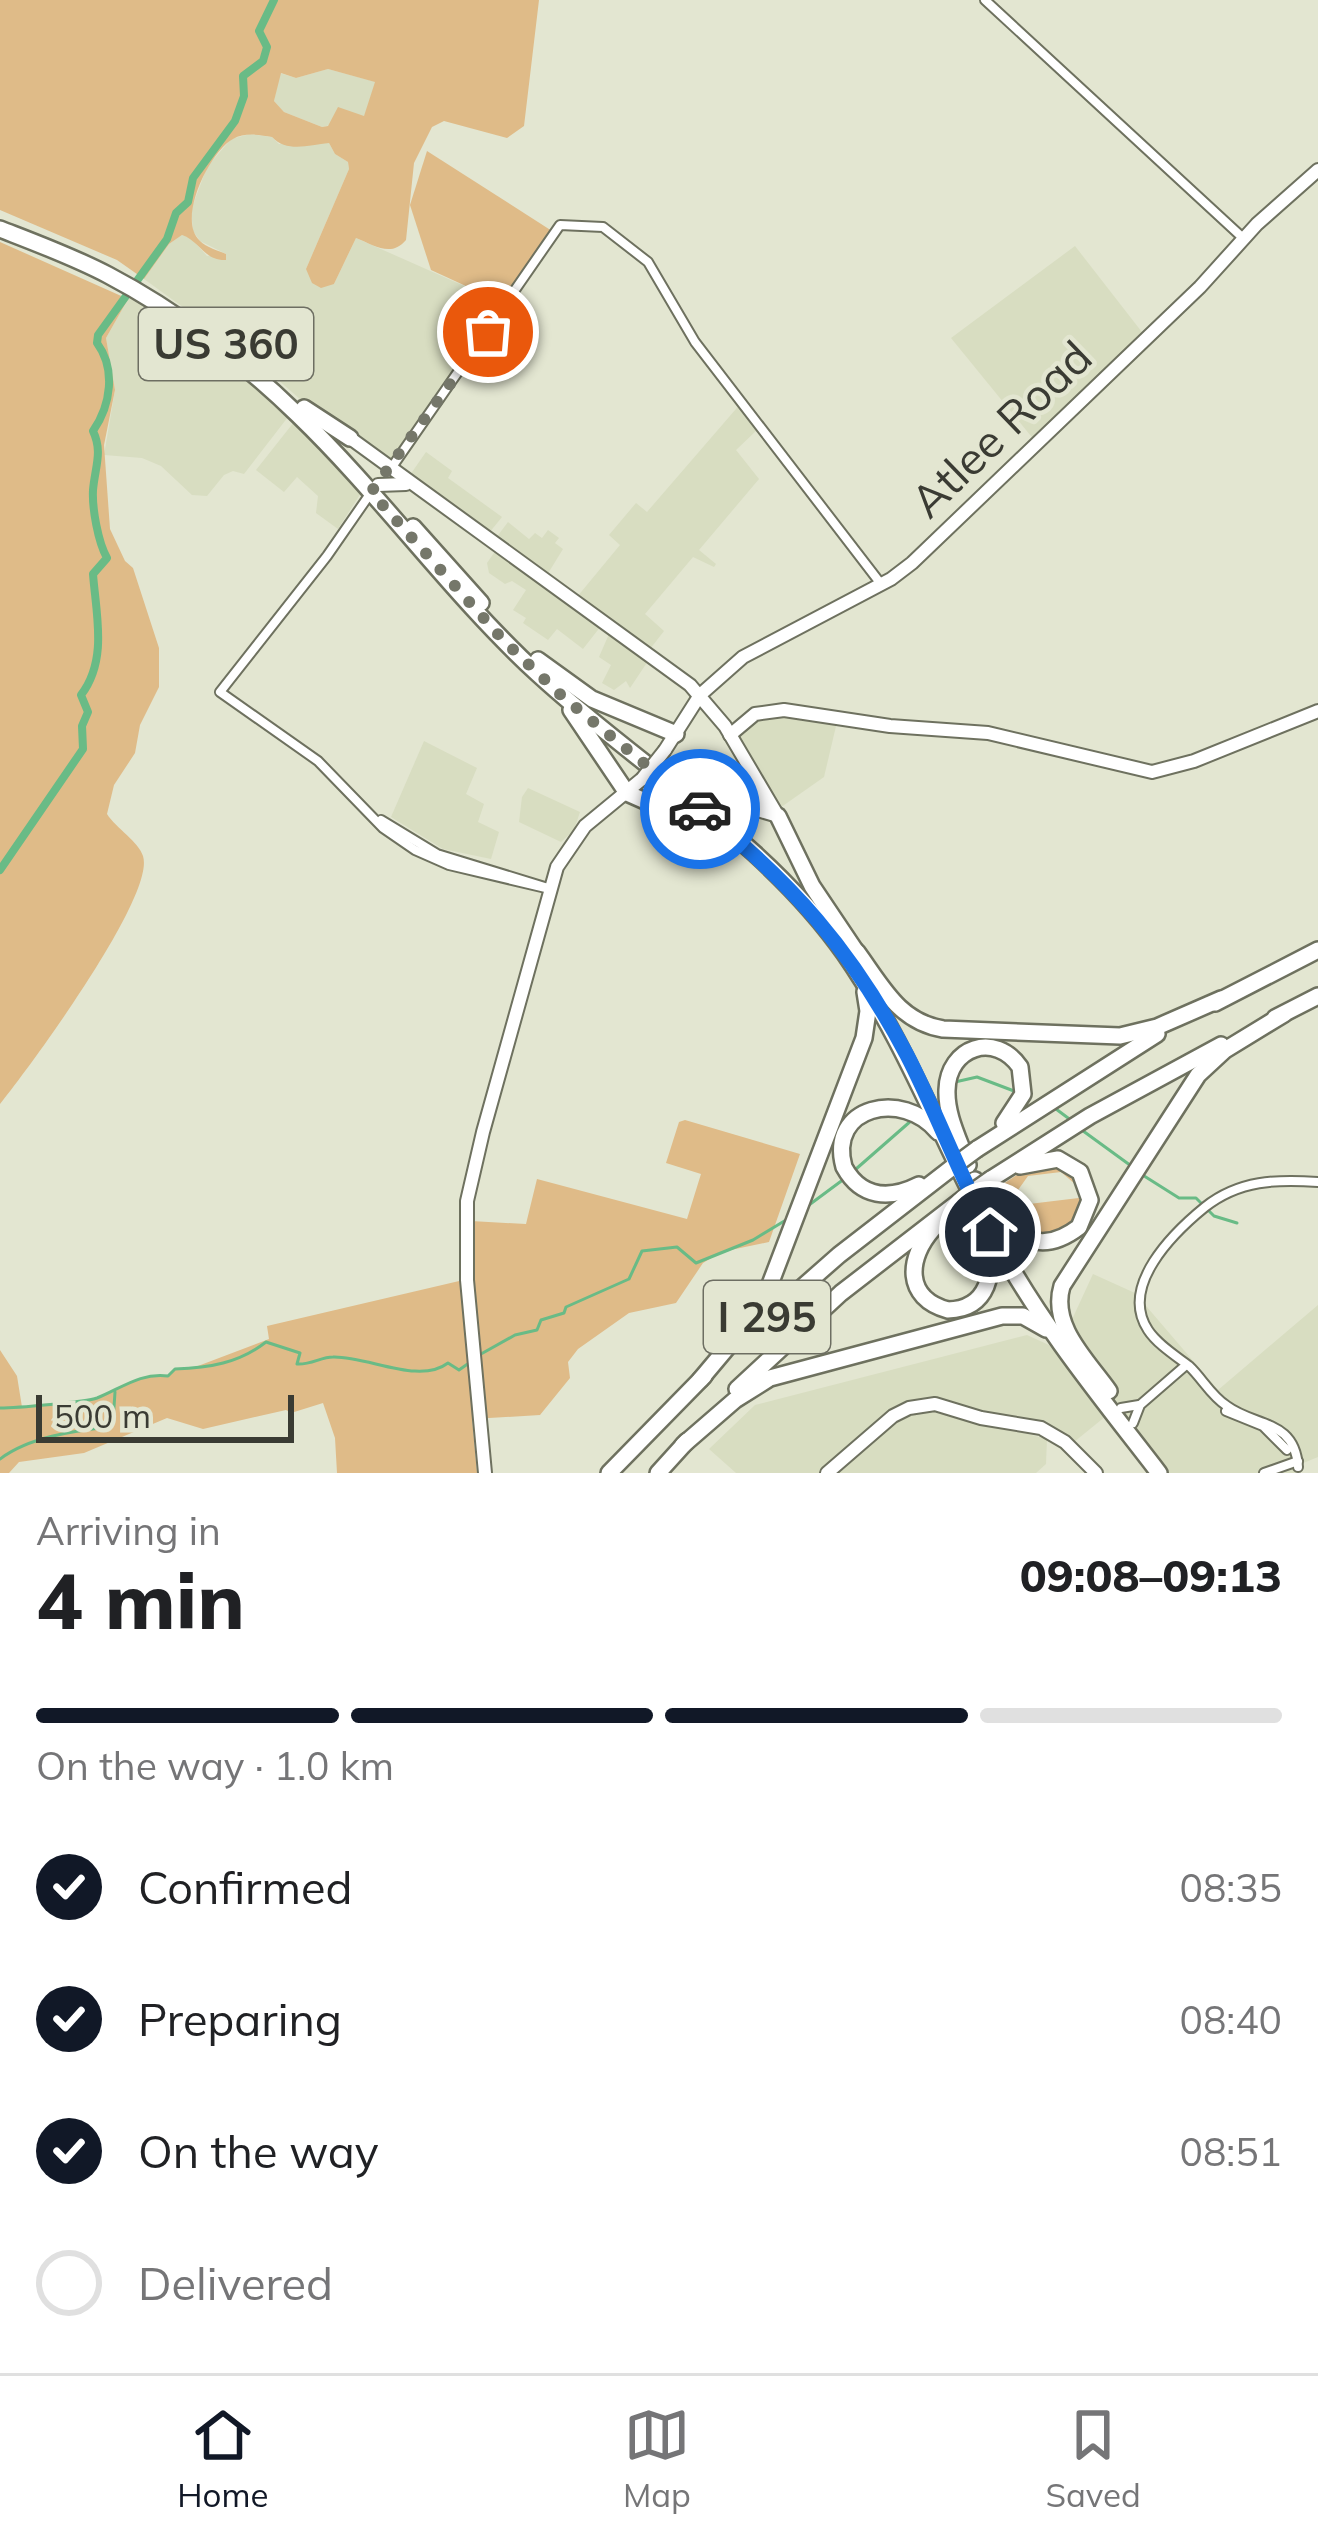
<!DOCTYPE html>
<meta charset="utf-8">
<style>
:root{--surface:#fff;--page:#f6f6f6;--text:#202124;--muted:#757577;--line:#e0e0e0;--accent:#111827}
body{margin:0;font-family:Mulish,sans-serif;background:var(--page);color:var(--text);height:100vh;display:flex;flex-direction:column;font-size:45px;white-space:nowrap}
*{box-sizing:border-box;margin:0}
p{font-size:39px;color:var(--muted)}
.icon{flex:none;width:66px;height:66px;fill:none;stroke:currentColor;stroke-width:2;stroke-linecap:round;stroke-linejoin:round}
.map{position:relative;height:1473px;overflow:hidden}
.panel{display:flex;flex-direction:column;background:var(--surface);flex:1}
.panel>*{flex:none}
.scale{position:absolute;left:36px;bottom:30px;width:258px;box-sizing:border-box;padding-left:12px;border:6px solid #3a3b33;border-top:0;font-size:33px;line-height:42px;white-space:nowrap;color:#3a3b33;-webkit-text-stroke:9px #e3e6d1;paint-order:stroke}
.pin{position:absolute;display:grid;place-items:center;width:102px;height:102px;color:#fff;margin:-51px;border:6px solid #fff;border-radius:50%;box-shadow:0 3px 12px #0007}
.courier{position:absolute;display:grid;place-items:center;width:120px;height:120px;margin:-60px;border:9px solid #1a73e8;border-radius:50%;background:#fff;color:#222;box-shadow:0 3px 15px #0007}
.headline em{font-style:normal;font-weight:800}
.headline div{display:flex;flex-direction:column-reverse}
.headline{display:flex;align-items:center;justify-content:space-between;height:204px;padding:0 36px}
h1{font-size:78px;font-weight:800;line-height:90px}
.bar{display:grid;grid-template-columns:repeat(4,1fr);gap:18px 12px;align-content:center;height:144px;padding:0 36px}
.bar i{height:15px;border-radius:9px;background:var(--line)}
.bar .selected{background:var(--accent)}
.bar p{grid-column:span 4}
ol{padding:0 36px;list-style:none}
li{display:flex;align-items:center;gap:36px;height:132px}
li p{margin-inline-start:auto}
li .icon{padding:12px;border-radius:50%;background:var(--accent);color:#fff;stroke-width:4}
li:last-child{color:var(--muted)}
li i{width:66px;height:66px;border:6px solid var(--line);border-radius:50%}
.tab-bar{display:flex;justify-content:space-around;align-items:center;height:168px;border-top:3px solid var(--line);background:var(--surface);font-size:33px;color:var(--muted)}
.tab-bar a{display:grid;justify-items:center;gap:6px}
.tab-bar .selected{color:var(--accent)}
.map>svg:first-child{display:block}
</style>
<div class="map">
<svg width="1318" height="1473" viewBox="0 0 1318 1473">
<rect width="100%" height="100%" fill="#e3e6d1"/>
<!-- built -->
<g fill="#d8ddc1">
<polygon points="328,69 376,82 364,117 322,127 284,112 274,101 280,73 296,78"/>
<polygon points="250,134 272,137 279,144 329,143 335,154 348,162 349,169 306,269 334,284 356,238 505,304 391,463 317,414 252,357 144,279 169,244 182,235 191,238 207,256 226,254 200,241 193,231 191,210 207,167 231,139"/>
<polygon points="1075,246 1145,336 1035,441 951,338"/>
<polygon points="136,298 248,381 288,417 244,474 233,471 224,475 207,496 192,495 161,466 142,458 104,455 115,390 106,338 128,299"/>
<polygon points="742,402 758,429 736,450 759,479 699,550 716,564 714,567 693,557 645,614 664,631 650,649 577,597 620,545 609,535 636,503 647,512"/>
<polygon points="294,422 322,446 361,493 338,529 316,513 318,496 297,477 284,492 256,470"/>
<polygon points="426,452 452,471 448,478 502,517 489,533 410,475"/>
<polygon points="508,522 529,539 535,533 542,538 548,530 559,538 555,543 563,549 547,575 496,538"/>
<polygon points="496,550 601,626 583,649 557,629 548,640 523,623 526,618 513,610 526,590 512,581 505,584 489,573 487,563"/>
<polygon points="609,634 648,661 630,688 626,681 614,690 602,683 611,665 599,657"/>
<polygon points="770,712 837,722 824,777 777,810 733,737 758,715"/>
<polygon points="424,741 477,768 466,794 484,804 478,822 499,832 491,859 443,849 391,817"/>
<polygon points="528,788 580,812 574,830 561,842 519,822 522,797"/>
<polygon points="1093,1274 1135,1293 1218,1390 1318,1305 1318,1457 1296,1466 1299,1473 1162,1473 1063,1339"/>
<polygon points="1027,1335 1049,1345 1106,1416 1074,1442 1050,1426 912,1402 822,1473 736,1473 709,1449 755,1405"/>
<polygon points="922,1412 942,1412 1047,1439 1046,1464 1036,1473 836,1473 896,1421"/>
</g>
<!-- green -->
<g fill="#dfbb88" fill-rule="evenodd">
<path d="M0 0H539L524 126 507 138 444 121 432 127 414 163 406 240C391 258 374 245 356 238L334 284 321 288 312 283 306 269 349 169 348 162 335 154 329 143C309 145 287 153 272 137 260 135 245 132 233 139 210 151 176 220 200 241 206 247 219 251 226 254V260C204 261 200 241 182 235L169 244 144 279 117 260 0 210ZM328 69 375 82 364 116 338 107 328 126 322 127 284 112 274 101 281 73 296 78Z"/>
<polygon points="427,151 552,231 505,304 431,270 410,205"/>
<path d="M0 242 128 299 106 338 115 390 104 445 110 529 125 561 133 568 159 648V687L140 725 135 753 114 785 107 814C116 828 139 842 143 856 156 896 29 1068 0 1104Z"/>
<path d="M685 1120 800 1154 769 1242 721 1252 703 1263 676 1303 629 1313 578 1349 568 1362 570 1378 540 1415 472 1419 477 1473H337L335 1438 323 1403 291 1413 286 1410 203 1429 167 1418 84 1453 19 1462 9 1473H0V1350L17 1376 22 1407C46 1401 75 1406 97 1397 120 1389 142 1372 168 1376L175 1369H190L269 1339 267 1326 472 1278 471 1221 526 1224 537 1179 687 1219 701 1174 666 1163 679 1122Z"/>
<path d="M1048 1164 1071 1169 1079 1182 1075 1184 1061 1172 1028 1176 1018 1190 1029 1204 1087 1197 1072 1229C1022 1239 1020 1230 988 1194L1026 1169Z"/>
</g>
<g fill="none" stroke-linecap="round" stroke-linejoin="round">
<!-- stream -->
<g stroke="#69bb86" stroke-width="3">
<polyline points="955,1082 977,1077 1014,1091"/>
<polyline points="1056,1109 1072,1121"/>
<polyline points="1079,1128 1134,1168"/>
<polyline points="856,1169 912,1120"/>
<polyline points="1141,1174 1179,1198 1196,1198 1214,1216 1237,1223"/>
<polyline points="809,1205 844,1179"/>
<polyline points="481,1354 515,1335 537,1330 541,1320 564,1313 566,1307 629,1279 642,1251 677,1247 696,1263 753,1240 786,1220"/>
<path d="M0 1408C16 1408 86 1402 97 1398 120 1389 141 1372 168 1376L175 1369C209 1368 239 1363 266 1342L300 1353 297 1364C311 1365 321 1357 333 1357 368 1356 419 1385 448 1363L459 1370 469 1363"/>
<path d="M0 1459C29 1437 73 1431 109 1427L113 1422 115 1392"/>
</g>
<!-- river -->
<path stroke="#69bb86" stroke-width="8" d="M0 870 83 749 82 726 88 712 81 695C108 660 96 614 93 574L107 558C98 542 92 508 93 490 95 467 103 452 93 431 111 405 116 369 97 343L98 335 167 239 176 213 188 202 193 178 235 121 244 96 243 76 263 61 267 47 259 31 274 0"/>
<!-- minor casing -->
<g stroke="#6e715f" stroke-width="12">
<g id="minor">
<polyline points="985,0 1243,238"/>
<polyline points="392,467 560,225 603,227 648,262 695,342 881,584"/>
<polyline points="370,494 327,556 220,692 318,761 383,828 415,850 449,865 550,889"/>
<polyline points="381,820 437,854 548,888"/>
<polyline points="1121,1408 1139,1405"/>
<polyline points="1226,1411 1263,1426 1287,1450"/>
<polyline points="1133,1423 1140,1405 1185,1366"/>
<path d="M1298 1467C1295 1419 1255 1427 1227 1406 1211 1396 1202 1378 1189 1366 1176 1356 1157 1344 1148 1330 1119 1286 1173 1233 1205 1207 1239 1180 1277 1179 1318 1182"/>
<polyline points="1264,1473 1298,1461"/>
</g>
</g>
<!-- major casing -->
<g stroke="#6e715f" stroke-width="16">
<g id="major">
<polyline points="350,438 690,685 725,726 778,816"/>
<polyline points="378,485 406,484"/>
<polyline points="730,735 755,714 784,710 890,726 988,733 1152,772 1194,761 1318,711"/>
<polyline points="665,750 700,695 743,657 891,579 912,563 1200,287 1257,224 1318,170"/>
<polyline points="755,783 761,811 778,816"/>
<polyline points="485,1473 467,1280 467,1201 483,1132 557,867 585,826 642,779"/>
<polyline points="827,1473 893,1416 909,1408 935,1404 981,1418 1041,1428 1065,1442 1096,1473"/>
</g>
</g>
<!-- highway casing -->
<g stroke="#6e715f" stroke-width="20">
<g id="highway">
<path d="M0 229C36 243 74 257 108 275 175 310 244 362 298 415 383 497 451 594 538 674 640 768 765 840 845 954 908 1045 944 1148 997 1243 1042 1326 1102 1399 1159 1473"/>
<polyline points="304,408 350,438"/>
<polyline points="413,527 481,603"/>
<polyline points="538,660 592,699 676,734"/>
<polyline points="571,710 627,793 722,835"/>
<polyline points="778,816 812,886 861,959"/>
<path d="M857 952C882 986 899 1022 943 1029L1120 1036 1157 1027 1221 999"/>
<polyline points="1215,1003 1318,950"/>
<polyline points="1275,1018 1318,996"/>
<polyline points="977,1149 1157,1034"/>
<path d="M968 1165C960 1141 946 1116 947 1090 948 1047 995 1031 1020 1067L1023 1094 1004 1123"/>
<polyline points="991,1179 1090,1116 1221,1045"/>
<path d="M975 1180C999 1219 1028 1266 1079 1227L1090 1200 1080 1172 1058 1159 1020 1166"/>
<path d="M919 1185C889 1200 861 1198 844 1167 827 1106 903 1089 938 1132"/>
<path d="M933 1229C907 1258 904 1298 948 1310 989 1309 995 1272 988 1238"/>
<polyline points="748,1335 839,1255 954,1166"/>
<polyline points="700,1380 742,1330 769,1287 864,1038 868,1011 865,992"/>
<polyline points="737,1389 841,1293 964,1198"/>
<path d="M1109 1391C1087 1360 1050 1326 1062 1286L1198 1075 1225 1050 1284 1014"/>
<polyline points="683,1445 735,1400 770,1378 1002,1316 1023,1316 1046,1329"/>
<polyline points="609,1473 704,1376"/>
<polyline points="658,1473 687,1441"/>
</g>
</g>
<!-- minor -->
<use href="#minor" stroke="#fff" stroke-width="8"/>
<!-- major -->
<use href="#major" stroke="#fff" stroke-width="12"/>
<!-- highway -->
<use href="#highway" stroke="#fff" stroke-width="15"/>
<!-- major-bridge casing -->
<g stroke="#6e715f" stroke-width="16" stroke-linecap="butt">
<polyline id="major-bridge" points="642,779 665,750"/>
</g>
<!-- highway-bridge casing -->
<g stroke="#6e715f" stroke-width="20" stroke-linecap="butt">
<g id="highway-bridge">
<polyline points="954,1166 977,1149"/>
<polyline points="964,1198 991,1179"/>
</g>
</g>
<!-- major-bridge -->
<use href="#major-bridge" stroke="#fff" stroke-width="12"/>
<!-- highway-bridge -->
<use href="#highway-bridge" stroke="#fff" stroke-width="15"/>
</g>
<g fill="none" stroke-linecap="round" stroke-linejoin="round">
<!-- done -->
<polyline stroke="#75776a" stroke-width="12" stroke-dasharray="0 21.6" points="488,332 371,492 505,642 563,697 700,809"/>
<!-- route -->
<path stroke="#1a73e8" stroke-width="15" d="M700 809C792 883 851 949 907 1055 937 1113 959 1174 990 1232"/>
</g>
<g text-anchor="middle" stroke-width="9" stroke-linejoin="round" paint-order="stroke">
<!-- shield labels -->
<g fill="#e3e6d1" stroke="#6d6e62" stroke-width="3">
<rect x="139" y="308" width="174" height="72" rx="9"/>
<rect x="704" y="1281" width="126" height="72" rx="9"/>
</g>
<g font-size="42" font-weight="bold" fill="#3a3b33">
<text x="226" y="359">US 360</text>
<text x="767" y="1332">I 295</text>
</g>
<!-- street labels -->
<g font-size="45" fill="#3a3b33" stroke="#e3e6d1">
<text transform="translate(1001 429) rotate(-44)" y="16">Atlee Road</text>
</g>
</g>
</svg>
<div class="scale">500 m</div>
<div class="pin" style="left:488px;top:332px;background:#ea580c"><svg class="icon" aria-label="bag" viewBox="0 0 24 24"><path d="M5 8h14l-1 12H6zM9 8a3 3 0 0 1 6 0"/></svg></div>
<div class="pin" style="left:990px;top:1232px;background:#1f2937"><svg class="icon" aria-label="home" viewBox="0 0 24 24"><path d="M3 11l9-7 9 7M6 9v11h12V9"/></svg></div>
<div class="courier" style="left:700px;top:809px"><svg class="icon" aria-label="car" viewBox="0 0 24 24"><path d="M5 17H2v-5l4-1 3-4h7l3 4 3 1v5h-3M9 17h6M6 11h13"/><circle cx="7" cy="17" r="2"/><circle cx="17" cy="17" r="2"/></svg></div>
</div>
<section class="panel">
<div class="headline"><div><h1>4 min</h1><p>Arriving in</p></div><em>09:08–09:13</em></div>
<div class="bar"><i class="selected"></i><i class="selected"></i><i class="selected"></i><i></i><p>On the way · 1.0 km</p></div>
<ol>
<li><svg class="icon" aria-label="check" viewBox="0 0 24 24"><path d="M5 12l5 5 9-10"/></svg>Confirmed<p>08:35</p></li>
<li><svg class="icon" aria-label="check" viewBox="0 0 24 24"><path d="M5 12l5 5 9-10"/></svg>Preparing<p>08:40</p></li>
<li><svg class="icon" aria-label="check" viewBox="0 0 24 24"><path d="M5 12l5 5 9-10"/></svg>On the way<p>08:51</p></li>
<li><i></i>Delivered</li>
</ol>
</section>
<nav class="tab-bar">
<a class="selected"><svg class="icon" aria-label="home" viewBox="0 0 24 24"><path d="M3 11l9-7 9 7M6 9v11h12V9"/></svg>Home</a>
<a><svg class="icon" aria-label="map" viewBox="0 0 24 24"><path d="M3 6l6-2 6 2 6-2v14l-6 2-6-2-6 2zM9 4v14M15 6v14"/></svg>Map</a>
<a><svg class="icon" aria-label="saved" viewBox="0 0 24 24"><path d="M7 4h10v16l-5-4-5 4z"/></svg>Saved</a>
</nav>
